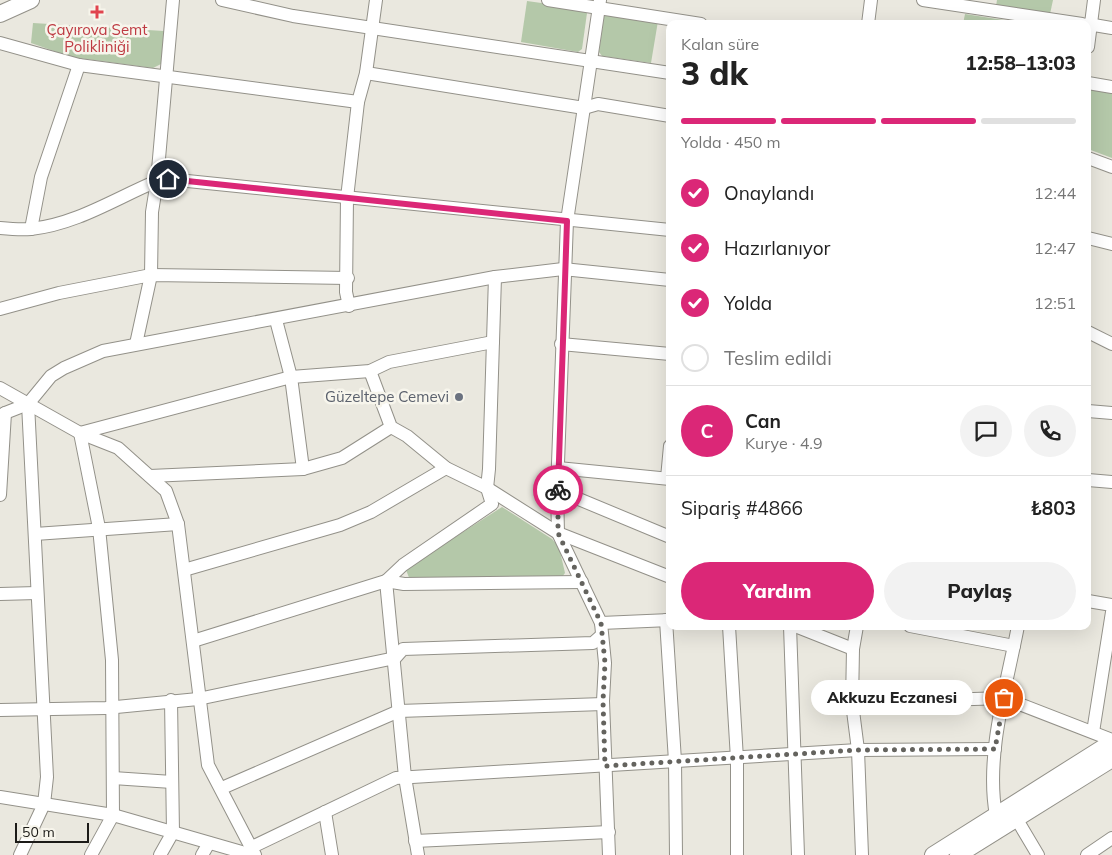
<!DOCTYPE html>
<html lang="tr">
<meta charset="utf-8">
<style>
:root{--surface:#fff;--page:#f2f2f2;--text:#222;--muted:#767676;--line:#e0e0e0;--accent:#db2777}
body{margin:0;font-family:Mulish,sans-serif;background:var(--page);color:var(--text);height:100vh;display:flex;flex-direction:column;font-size:19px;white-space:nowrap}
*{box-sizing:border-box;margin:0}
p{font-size:16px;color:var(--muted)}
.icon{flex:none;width:28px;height:28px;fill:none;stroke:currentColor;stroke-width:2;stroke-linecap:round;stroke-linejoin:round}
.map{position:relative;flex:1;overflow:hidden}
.drawer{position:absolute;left:666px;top:20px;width:425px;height:610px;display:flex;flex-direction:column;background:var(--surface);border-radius:10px;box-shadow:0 5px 20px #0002}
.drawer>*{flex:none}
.scale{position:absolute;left:15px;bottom:12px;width:74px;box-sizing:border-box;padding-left:5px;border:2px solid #1c1b18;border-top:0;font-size:14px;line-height:18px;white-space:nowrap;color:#1c1b18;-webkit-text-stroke:4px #f7f5ec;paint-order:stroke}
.pin{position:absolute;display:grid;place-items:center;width:42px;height:42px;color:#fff;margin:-21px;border:2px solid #fff;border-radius:50%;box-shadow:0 1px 5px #0007}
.courier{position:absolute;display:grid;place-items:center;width:50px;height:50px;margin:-25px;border:4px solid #db2777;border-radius:50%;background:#fff;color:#222;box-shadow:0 1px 6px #0007}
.bubble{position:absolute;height:35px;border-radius:18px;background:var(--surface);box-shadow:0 5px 20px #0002;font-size:16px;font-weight:800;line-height:35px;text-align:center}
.head em{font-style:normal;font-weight:800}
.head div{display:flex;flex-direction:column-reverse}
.head{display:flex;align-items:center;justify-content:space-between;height:85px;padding:0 15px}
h1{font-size:32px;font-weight:800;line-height:38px}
.bar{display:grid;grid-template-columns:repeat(4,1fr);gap:8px 5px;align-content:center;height:60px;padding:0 15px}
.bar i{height:6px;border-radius:4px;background:var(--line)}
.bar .active{background:var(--accent)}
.bar p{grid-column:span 4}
.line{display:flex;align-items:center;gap:12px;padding:0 15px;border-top:1px solid var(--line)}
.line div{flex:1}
.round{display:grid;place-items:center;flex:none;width:52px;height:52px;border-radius:26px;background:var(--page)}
ol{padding:0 15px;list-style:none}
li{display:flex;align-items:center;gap:15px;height:55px}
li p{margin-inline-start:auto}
li .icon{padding:5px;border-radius:50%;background:var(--accent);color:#fff;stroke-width:4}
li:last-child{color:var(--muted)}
li i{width:28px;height:28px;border:2px solid var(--line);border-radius:50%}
.action{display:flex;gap:10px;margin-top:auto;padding:10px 15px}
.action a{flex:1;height:58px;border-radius:30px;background:var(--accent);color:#fff;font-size:20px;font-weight:800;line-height:58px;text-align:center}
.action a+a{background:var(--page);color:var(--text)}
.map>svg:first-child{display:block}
</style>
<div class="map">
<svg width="1112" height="855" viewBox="0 0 1112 855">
<rect width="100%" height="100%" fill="#eae8df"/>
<!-- green -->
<g fill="#b4c8a9">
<polygon points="997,0 1053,0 1050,14 996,6"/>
<polygon points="527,1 584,9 587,13 582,49 578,52 521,42"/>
<polygon points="608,14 658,21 651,63 602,56 599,52 604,16"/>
<polygon points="965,14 1029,24 963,24"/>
<polygon points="33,23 164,31 161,64 153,68 71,57 31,43"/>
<polygon points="1093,88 1112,92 1112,158 1088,149 1088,93"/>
<polygon points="502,507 552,539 559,547 565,573 562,577 410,580 406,570 410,566"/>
</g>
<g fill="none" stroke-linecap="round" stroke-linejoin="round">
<!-- minor casing -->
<g stroke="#939189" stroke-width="14">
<g id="minor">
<polyline points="222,0 293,16 670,73"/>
<polyline points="548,0 701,24"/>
<polyline points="600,0 567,221 557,490 558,533 601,623 605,663 603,701 609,855"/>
<polyline points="923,0 1082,24"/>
<polyline points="868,24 871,0"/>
<polyline points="1088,24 1112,28"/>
<polyline points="0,43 79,65 358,102"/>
<polyline points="1088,47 1094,0"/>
<polyline points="366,73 584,108 598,104 670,116"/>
<polyline points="1088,83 1112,87"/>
<polyline points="1088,158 1112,167"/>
<path d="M0 228C10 229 21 230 31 229 77 224 116 198 157 181L168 179 670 230"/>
<polyline points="31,229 41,177 79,65"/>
<polyline points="1088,238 1112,244"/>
<polyline points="349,306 346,292 347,198 358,102 366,73 376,0"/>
<polyline points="0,309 59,293 151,275 348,278"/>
<polyline points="276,320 291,377 303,469"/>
<polyline points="1088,332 1112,344"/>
<polyline points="136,344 151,275 152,212 157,181 173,0"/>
<polyline points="561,344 670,354"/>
<polyline points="370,371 391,427 407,436 446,468 487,488 558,533 670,577"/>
<polyline points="0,388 80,433 118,448 166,491 178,524 208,765 255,855"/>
<polyline points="1088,411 1112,413"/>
<polyline points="0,417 5,413 28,404 51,376 64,368 103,351 495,277 563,269 670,280"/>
<polyline points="558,468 670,479"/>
<polyline points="150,476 303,469 342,458 391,427"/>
<polyline points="667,478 670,446"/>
<polyline points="1088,480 1112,482"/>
<polyline points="557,490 670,537"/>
<polyline points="0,495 5,413"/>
<polyline points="35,534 178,524"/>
<polyline points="184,570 340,525 371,512 446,468"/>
<polyline points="0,594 37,593"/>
<polyline points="1088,601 1112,605"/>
<polyline points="666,620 675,761 676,855"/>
<polyline points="601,623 670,620"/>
<polyline points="729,626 737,759 737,855"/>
<polyline points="790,626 798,855"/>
<polyline points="795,626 853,649"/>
<polyline points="857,626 853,649 852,703 858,750 862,855"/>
<polyline points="910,626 1014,646"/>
<polyline points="193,641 386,581 404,584 582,582"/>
<polyline points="852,703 1004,698 1112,740"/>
<polyline points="0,710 106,708 198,699 395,658 403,649 593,643 602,635"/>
<polyline points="1093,732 1112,612"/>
<polyline points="113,778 172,782"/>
<polyline points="222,788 399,711 603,704"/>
<polyline points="0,797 113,815 252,855"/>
<polyline points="325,812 332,855"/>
<path d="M996 815C985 756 1007 684 1018 626"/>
<polyline points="1016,818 1038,855"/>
<polyline points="415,841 609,832"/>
<polyline points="252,847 396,778 858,750 995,749"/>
<polyline points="20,855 44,804 47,777 28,404"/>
<polyline points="91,855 113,815 112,660 99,528 80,433 291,377 370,371 389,362 493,342"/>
<polyline points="160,855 173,832 171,700"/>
<polyline points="202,855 209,843"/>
<polyline points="418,855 405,777 386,581 403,565 492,504 487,488 489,469 495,277"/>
<polyline points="1087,855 1112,838"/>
</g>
</g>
<!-- major casing -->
<g stroke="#939189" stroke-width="18">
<g id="major">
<polyline points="0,14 31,0"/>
<polyline points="933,855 1112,742"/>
<polyline points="958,855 1112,759"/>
</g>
</g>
<!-- minor -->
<use href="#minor" stroke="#fff" stroke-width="12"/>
<!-- major -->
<use href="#major" stroke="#fff" stroke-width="16"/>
</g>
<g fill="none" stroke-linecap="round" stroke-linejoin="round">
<!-- done -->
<polyline stroke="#64635e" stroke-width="5" stroke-dasharray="0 9" points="558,490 558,533 601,623 605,663 603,701 605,766 858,750 995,749 1004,698"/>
<!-- route -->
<polyline stroke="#db2777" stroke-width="6" points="168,179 567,221 558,490"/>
</g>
<!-- markers -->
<path fill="#e0444e" stroke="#f7f5ec" stroke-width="2" d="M94.5 4.5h5v5h5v5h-5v5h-5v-5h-5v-5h5z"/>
<circle fill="#6b7280" stroke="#f7f5ec" stroke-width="2" cx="459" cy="397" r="5"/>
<g text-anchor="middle" stroke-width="5" stroke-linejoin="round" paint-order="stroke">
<!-- health labels -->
<g font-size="15" fill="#be3a42" stroke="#f7f5ec">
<text x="97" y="35">Çayırova Semt<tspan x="97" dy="17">Polikliniği</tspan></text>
</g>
<!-- worship labels -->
<g font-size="15" fill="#5b616d" stroke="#f7f5ec" text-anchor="end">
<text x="449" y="402">Güzeltepe Cemevi</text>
</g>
</g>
</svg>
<div class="scale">50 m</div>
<div class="pin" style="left:1004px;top:698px;background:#ea580c"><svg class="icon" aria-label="bag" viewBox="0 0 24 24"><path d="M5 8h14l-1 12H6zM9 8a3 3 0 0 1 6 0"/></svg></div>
<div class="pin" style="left:168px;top:179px;background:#1f2937"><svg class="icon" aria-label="home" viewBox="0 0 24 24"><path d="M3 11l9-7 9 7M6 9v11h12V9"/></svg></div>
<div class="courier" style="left:558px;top:490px"><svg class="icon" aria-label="bike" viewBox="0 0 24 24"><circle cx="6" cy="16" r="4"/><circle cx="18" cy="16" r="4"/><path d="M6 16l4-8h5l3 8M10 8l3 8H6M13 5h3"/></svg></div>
<div class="bubble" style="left:811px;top:680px;width:162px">Akkuzu Eczanesi</div>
<section class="drawer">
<div class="head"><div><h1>3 dk</h1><p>Kalan süre</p></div><em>12:58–13:03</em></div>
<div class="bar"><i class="active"></i><i class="active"></i><i class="active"></i><i></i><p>Yolda · 450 m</p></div>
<ol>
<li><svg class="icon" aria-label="check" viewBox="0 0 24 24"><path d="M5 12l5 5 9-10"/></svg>Onaylandı<p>12:44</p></li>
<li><svg class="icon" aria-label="check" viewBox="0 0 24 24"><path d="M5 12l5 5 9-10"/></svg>Hazırlanıyor<p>12:47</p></li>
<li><svg class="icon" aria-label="check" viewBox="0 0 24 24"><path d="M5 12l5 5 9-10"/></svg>Yolda<p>12:51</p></li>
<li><i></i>Teslim edildi</li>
</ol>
<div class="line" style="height:90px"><b class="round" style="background:var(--accent);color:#fff">C</b><div><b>Can</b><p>Kurye · 4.9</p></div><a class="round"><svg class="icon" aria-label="chat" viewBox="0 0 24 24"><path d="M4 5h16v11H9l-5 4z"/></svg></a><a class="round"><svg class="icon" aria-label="phone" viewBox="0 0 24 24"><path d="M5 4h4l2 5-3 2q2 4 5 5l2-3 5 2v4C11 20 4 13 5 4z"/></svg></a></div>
<div class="line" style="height:65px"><div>Sipariş #4866</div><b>₺803</b></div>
<div class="action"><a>Yardım</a><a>Paylaş</a></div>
</section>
</div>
